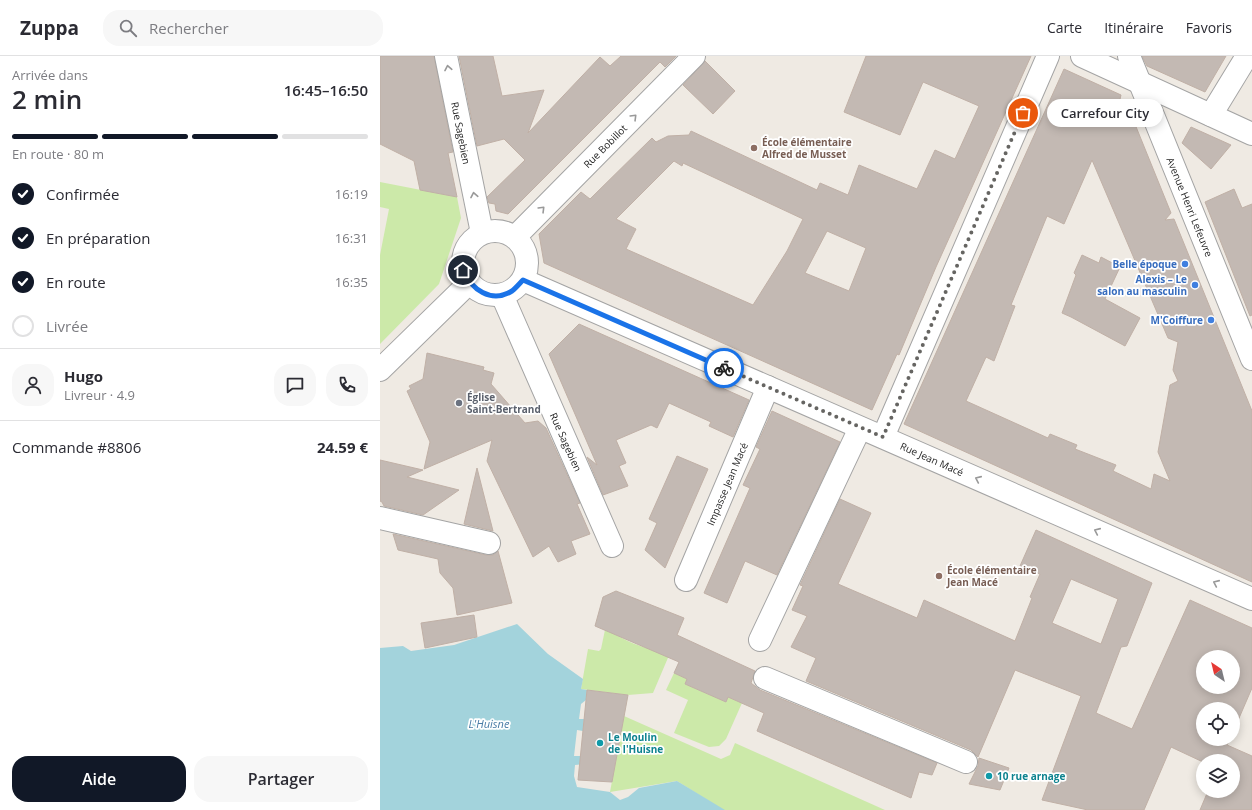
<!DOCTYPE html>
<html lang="fr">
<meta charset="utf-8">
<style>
:root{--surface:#fff;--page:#f7f7f7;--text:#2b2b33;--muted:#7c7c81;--line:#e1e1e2;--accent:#111827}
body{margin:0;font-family:"Open Sans",sans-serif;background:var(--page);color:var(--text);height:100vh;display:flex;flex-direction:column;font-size:15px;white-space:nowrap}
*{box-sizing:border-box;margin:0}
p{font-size:13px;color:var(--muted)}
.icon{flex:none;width:22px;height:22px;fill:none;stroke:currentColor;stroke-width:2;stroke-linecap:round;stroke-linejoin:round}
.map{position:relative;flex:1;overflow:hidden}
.sheet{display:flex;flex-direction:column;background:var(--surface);width:380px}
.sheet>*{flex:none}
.needle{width:26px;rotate:325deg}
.tools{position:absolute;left:816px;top:594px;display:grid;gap:8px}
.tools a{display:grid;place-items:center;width:44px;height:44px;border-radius:50%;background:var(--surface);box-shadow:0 2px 10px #0003;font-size:20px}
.pin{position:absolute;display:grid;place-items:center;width:34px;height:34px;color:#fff;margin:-17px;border:2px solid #fff;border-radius:50%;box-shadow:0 1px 4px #0007}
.courier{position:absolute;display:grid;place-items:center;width:40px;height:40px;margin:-20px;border:3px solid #1a73e8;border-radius:50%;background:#fff;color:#222;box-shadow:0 1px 5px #0007}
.bubble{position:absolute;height:28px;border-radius:14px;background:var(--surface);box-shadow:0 2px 10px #0003;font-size:13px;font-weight:600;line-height:28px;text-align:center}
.head em{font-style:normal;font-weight:600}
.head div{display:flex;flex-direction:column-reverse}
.head{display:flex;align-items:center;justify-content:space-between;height:68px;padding:0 12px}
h1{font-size:26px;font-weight:600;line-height:30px}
.bar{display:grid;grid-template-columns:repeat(4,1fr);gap:6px 4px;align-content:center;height:48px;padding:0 12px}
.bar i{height:5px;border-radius:3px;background:var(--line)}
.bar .selected{background:var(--accent)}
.bar p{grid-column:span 4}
.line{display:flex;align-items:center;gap:10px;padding:0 12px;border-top:1px solid var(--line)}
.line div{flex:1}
.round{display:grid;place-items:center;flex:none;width:42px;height:42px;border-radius:16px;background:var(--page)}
ol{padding:0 12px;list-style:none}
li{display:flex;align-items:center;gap:12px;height:44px}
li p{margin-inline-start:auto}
li .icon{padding:4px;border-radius:50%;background:var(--accent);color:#fff;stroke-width:4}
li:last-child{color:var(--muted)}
li i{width:22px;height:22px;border:2px solid var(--line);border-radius:50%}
.button{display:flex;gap:8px;margin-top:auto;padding:8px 12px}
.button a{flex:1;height:46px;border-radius:16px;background:var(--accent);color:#fff;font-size:16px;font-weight:600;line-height:46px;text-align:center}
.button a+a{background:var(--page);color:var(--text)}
header{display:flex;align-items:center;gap:24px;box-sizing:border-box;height:56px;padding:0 20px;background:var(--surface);border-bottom:1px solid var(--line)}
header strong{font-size:19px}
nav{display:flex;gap:22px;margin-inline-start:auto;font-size:14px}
.search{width:280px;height:36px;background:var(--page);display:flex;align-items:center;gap:10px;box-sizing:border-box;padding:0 14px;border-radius:16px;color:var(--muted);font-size:15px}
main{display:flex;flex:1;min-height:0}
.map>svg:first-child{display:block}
</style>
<header>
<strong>Zuppa</strong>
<div class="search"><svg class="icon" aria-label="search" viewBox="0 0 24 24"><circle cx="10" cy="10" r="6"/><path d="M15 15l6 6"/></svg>Rechercher</div>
<nav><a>Carte</a><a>Itinéraire</a><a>Favoris</a></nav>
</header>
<main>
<section class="sheet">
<div class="head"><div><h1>2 min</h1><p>Arrivée dans</p></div><em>16:45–16:50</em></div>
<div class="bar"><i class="selected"></i><i class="selected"></i><i class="selected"></i><i></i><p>En route · 80 m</p></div>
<ol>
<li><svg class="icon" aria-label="check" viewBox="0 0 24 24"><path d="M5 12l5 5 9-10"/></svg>Confirmée<p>16:19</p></li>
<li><svg class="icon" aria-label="check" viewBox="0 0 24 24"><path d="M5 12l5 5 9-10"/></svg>En préparation<p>16:31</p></li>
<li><svg class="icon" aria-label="check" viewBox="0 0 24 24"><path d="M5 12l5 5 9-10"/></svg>En route<p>16:35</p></li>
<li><i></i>Livrée</li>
</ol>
<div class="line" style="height:72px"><a class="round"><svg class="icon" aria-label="person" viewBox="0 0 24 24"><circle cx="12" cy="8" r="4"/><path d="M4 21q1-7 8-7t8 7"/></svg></a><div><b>Hugo</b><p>Livreur · 4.9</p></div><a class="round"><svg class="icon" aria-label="chat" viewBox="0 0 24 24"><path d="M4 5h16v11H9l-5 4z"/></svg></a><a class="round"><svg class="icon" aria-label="phone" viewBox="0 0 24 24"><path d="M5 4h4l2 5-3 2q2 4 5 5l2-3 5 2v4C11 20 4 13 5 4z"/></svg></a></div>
<div class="line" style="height:52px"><div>Commande #8806</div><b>24.59 €</b></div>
<div class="button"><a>Aide</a><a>Partager</a></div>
</section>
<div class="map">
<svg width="872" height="754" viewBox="0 0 872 754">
<rect width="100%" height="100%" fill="#efeae3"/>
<!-- grass -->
<g fill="#cce9a9">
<polygon points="0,126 77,141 81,162 59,228 0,288 0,199 9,153 0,151"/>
<path d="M226 569C240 586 269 594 290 597L273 637 248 639 201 633 208 593 219 595 221 593Z"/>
<polygon points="294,617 307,623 305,628 346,646 348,641 362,647 346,683 339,690 329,691 294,677 308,644 286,634"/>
<polygon points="244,660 341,703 350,699 355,687 505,754 343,754 297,725 230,736"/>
</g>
<!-- water -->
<polygon fill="#a3d3dc" points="137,568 168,598 203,623 201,633 207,634 206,644 201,648 199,663 204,663 203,675 197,674 194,700 206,700 205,708 195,709 194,720 197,731 230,736 240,744 248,741 259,732 297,725 345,754 0,754 0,592 23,590 31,595 74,589"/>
<!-- building -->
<g fill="#c3b9b3" stroke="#c0b0a6" fill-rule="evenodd">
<polygon points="0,0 54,0 73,96 68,97 77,141 40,134 34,105 0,88"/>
<polygon points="79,0 113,0 122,40 164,34 148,77 220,1 230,10 241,0 296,0 285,11 280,6 128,158 116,155 115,148 109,147 107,141 145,104 124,83 97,90"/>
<path d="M486 0H651L556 211 519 299 517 298 492 354 164 207 159 178 201 136 210 143 272 82 276 86 288 80 309 79 311 75 437 134 440 127 468 139 479 109 537 133 555 94 575 103 599 50 543 26 520 79 464 56ZM294 105 302 110 303 107 423 163 407 195 373 249 246 193 256 173 236 163ZM447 175 486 192 469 235 425 217Z"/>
<polygon points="762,0 846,0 825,36 767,10"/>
<polygon points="325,5 355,35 333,58 303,29"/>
<path d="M684 13 741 39 740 43 746 46 791 157 785 164 794 163 872 355V526L524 368ZM712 104 788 282 798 286 793 314 798 325 790 329 778 396 790 425 774 418 771 433 733 415 736 409 695 393 697 389 670 378 668 382 586 345 606 301 614 305 635 250 631 249 667 160 684 168Z"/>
<polygon points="811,71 851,89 831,113 802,87"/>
<polygon points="854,133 862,152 872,148 872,259 870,260 825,146"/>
<polygon points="702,199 719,207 721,201 740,211 725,243 760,262 745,290 691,261 682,257 696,219 694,217"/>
<polygon points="199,268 369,344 353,381 329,370 331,366 289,347 277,372 271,369 236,384 246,407 239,410 248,430 223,439 207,401 217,409 169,298"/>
<polygon points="47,297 104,311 103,314 114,317 111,328 145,367 158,365 166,372 200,447 197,448 210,478 191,485 196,498 178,506 169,490 153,501 107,405 112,384 44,413 50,386 27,335 31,333 29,330 43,323"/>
<polygon points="392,355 460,386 397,519 365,505 347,547 324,537 370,432 363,429 380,393 376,391"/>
<polygon points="297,400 328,413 285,512 265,494 277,467 269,463"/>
<polygon points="0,404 43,414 27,421 79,434 43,459 4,450 2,446 0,445"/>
<polygon points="97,412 113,475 84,468"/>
<path d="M460 443 491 457 458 528 537 562 544 544 635 585 652 542 650 541 660 518 640 510 656 474 772 527 747 590 741 591 716 657 752 673 810 544 872 572V632L853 676V653H823V683H850L847 689 872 700V754H820L828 735H853V705L823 706 791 691 764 754H708L662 744 701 640 635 614 598 701 591 694 426 625 436 602 411 591 427 560 412 554 423 530 420 529ZM691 523 738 543 721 588 672 567ZM823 601H853V631H823Z"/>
<polygon points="13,478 106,499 113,499 118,495 132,547 77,559 73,532 60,517 58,503 18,494"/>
<polygon points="236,535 304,562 297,579 375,615 371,627 380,634 557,707 552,719 539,716 531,742 377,675 384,657 348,641 346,646 305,628 307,623 294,617 299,606 215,570 223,541"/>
<polygon points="94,559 97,581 45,592 41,567"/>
<polygon points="207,634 248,639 232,726 198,724"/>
<polygon points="599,702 629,712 620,734 589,728 598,710"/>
</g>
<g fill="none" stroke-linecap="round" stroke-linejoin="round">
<!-- minor casing -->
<g stroke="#a4a4a4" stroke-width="24">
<g id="minor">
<polyline points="66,0 102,177"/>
<polyline points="702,0 872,78"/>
<polyline points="749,0 872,303"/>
<polyline points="831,59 867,0"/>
<circle cx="115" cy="207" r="32"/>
<polyline points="135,181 314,0"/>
<polyline points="143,224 872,543"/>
<polyline points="122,239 232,490"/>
<polyline points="0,314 89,227"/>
<polyline points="503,381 668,0"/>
<polyline points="0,462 109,487"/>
<polyline points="306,524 388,331"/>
<polyline points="380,584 480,372"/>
<polyline points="385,622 586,706"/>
</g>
</g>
<!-- minor -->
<use href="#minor" stroke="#fff" stroke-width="22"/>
</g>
<!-- one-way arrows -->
<defs><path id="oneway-chevron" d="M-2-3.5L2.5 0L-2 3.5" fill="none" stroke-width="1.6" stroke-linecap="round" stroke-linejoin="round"/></defs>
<g stroke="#999">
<use href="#oneway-chevron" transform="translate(68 12) rotate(-101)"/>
<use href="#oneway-chevron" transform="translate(254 61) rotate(-45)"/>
<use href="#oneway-chevron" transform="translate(94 139) rotate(-101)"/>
<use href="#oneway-chevron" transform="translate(162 153) rotate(-45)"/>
<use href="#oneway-chevron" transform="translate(598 423) rotate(-156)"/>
<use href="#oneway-chevron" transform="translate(717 475) rotate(-156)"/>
<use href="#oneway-chevron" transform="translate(836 527) rotate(-156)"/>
</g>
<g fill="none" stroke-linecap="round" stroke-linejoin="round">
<!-- done -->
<polyline stroke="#666562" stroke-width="4" stroke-dasharray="0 7.2" points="344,312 503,381 643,57"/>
<!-- route -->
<path stroke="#1a73e8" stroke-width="5" d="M83 214C91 233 111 248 132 235 136 232 140 227 143 224L344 312"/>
</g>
<!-- markers -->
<g fill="#8d6e63" stroke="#fff" stroke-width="1.5">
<circle cx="374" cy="92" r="4"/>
<circle cx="559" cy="520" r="4"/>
</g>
<g fill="#3f7fe0" stroke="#fff" stroke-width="1.5">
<circle cx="805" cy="208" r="4"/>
<circle cx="815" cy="229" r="4"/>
<circle cx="831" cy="264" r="4"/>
</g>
<circle fill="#6b7280" stroke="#fff" stroke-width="1.5" cx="79" cy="347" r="4"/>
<g fill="#0f9aa8" stroke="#fff" stroke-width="1.5">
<circle cx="220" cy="687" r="4"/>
<circle cx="609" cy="720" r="4"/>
</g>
<g text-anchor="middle" stroke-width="3.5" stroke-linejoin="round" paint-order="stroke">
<!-- street labels -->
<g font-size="10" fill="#1d1d1d" stroke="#fff">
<text transform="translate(81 77) rotate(79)" y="4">Rue Sagebien</text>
<text transform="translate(225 90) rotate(-45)" y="4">Rue Bobillot</text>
<text transform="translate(810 151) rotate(68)" y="4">Avenue Henri Lefeuvre</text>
<text transform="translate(186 386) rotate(66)" y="4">Rue Sagebien</text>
<text transform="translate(552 403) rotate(24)" y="4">Rue Jean Macé</text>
<text transform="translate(347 428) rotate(-67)" y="4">Impasse Jean Macé</text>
</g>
<!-- education labels -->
<g font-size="10" font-weight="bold" fill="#785e54" stroke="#fff" text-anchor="start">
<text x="382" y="90">École élémentaire<tspan x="382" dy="12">Alfred de Musset</tspan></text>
<text x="567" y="518">École élémentaire<tspan x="567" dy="12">Jean Macé</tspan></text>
</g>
<!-- shop labels -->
<g font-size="10" font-weight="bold" fill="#366cbe" stroke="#fff" text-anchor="end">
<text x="797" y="212">Belle époque</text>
<text x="807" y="227">Alexis – Le<tspan x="807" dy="12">salon au masculin</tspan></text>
<text x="823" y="268">M'Coiffure</text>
</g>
<!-- worship labels -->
<g font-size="10" font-weight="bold" fill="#5b616d" stroke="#fff" text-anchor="start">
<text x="87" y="345">Église<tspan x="87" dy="12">Saint-Bertrand</tspan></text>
</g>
<!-- culture labels -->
<g font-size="10" font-weight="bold" fill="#0d838f" stroke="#fff" text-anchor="start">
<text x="228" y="685">Le Moulin<tspan x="228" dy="12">de l'Huisne</tspan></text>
<text x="617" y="724">10 rue arnage</text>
</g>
<!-- water labels -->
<g font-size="11" font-style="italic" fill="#477ba5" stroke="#fff">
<text x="109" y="672">L'Huisne</text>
</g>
</g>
</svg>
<div class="tools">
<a><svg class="needle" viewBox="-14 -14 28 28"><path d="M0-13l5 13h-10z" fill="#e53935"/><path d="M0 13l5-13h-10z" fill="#7c7c81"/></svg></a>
<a><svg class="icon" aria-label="locate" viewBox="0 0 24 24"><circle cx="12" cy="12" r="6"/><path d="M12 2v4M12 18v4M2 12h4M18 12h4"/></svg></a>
<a><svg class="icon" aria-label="layers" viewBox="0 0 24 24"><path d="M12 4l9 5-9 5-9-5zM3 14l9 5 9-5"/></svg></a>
</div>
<div class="pin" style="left:643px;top:57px;background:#ea580c"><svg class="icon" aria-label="bag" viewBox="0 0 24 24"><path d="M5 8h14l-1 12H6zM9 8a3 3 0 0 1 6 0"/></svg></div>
<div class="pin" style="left:83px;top:214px;background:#1f2937"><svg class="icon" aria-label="home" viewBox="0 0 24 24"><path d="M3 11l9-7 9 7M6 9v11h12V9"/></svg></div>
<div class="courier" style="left:344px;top:312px"><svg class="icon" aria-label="bike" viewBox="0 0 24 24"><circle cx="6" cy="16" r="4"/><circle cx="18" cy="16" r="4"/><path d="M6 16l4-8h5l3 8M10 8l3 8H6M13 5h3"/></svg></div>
<div class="bubble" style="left:667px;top:43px;width:116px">Carrefour City</div>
</div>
</main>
